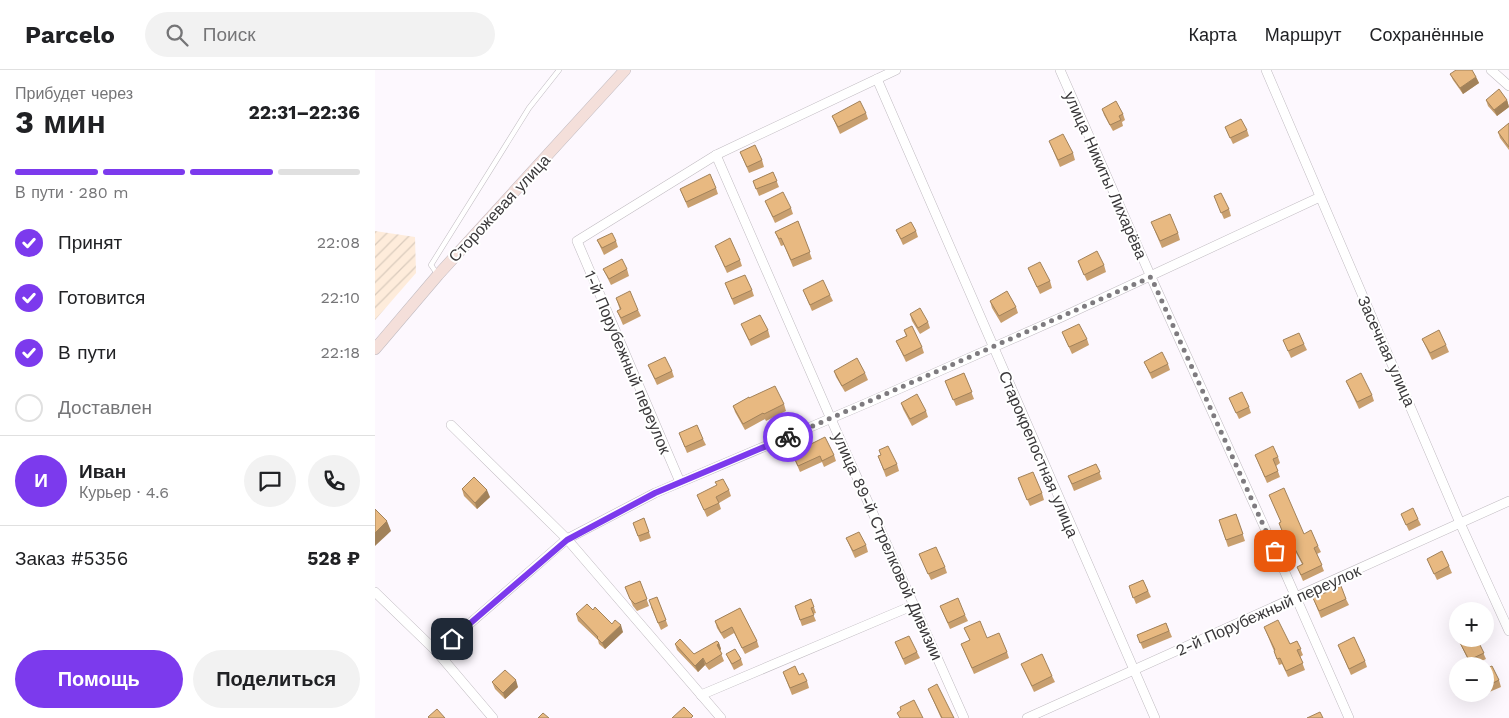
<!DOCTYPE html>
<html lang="ru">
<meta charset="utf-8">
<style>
:root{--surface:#fff;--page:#f2f2f2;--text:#202124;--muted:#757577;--line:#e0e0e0;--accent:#7c3aed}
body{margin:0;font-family:"Work Sans",sans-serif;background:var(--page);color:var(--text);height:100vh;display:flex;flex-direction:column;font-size:19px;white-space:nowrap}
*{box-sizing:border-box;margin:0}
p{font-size:16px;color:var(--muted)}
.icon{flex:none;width:28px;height:28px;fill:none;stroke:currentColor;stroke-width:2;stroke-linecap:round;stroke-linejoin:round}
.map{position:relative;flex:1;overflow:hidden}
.panel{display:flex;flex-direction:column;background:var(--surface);width:375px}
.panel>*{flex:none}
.tools{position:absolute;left:1074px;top:532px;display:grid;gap:10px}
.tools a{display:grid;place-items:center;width:45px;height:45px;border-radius:50%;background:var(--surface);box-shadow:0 5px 20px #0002;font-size:25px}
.pin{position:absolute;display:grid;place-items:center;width:42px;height:42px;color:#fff;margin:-21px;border-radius:10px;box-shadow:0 2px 8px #0006}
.courier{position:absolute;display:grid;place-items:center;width:50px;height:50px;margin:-25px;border:4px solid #7c3aed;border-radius:50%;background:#fff;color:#222;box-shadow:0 1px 6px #0007}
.summary em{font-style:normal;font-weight:700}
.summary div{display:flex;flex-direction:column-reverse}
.summary{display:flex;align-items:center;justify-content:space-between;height:85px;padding:0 15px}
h1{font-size:32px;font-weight:700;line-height:38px}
.bar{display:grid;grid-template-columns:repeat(4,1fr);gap:8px 5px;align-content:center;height:60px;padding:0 15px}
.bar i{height:6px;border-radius:4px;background:var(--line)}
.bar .active{background:var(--accent)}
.bar p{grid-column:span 4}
.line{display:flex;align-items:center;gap:12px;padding:0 15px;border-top:1px solid var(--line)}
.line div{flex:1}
.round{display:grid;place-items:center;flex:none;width:52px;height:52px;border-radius:26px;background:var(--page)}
ol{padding:0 15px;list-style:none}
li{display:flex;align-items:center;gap:15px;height:55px}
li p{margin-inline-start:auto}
li .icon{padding:5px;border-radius:50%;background:var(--accent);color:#fff;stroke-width:4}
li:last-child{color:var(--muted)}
li i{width:28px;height:28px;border:2px solid var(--line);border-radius:50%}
.action{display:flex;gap:10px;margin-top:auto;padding:10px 15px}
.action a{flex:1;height:58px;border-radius:30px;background:var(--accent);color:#fff;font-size:20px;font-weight:700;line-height:58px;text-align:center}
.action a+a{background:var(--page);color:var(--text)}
header{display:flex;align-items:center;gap:30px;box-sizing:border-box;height:70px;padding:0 25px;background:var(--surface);border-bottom:1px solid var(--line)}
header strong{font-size:24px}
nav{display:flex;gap:28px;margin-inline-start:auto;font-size:18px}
.search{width:350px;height:45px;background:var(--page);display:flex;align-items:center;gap:12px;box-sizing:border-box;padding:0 18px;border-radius:28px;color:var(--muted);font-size:19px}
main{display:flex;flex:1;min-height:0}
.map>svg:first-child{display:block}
</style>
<header>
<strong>Parcelo</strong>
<div class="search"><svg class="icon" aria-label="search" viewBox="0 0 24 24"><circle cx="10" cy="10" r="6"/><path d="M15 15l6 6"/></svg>Поиск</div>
<nav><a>Карта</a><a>Маршрут</a><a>Сохранённые</a></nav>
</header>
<main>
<section class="panel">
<div class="summary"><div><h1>3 мин</h1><p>Прибудет через</p></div><em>22:31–22:36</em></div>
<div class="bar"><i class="active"></i><i class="active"></i><i class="active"></i><i></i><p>В пути · 280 m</p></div>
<ol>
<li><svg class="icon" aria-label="check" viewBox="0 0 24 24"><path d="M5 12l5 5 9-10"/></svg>Принят<p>22:08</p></li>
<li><svg class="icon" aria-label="check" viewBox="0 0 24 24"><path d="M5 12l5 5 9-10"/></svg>Готовится<p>22:10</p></li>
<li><svg class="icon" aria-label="check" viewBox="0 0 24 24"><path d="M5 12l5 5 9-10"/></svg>В пути<p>22:18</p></li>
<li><i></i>Доставлен</li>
</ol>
<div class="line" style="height:90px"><b class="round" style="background:var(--accent);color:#fff">И</b><div><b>Иван</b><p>Курьер · 4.6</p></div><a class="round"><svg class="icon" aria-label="chat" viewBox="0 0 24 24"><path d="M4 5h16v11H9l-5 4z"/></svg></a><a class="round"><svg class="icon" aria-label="phone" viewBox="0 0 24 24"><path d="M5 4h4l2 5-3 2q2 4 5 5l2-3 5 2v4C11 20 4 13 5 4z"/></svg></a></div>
<div class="line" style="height:65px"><div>Заказ #5356</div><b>528 ₽</b></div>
<div class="action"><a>Помощь</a><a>Поделиться</a></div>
</section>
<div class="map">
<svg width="1134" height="648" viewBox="0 0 1134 648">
<defs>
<pattern id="industrial-furrows" width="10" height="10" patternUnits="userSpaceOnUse" patternTransform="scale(1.25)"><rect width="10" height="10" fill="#feecdb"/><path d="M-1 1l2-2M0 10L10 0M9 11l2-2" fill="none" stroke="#dacbbd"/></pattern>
</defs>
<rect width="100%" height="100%" fill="#fdf8fe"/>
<!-- industrial -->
<polygon fill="url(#industrial-furrows)" points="0,161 40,167 41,203 0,250"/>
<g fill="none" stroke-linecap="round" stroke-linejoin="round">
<!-- service casing -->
<g stroke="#c0bbc1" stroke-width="5.5">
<polyline id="service" points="63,205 56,195 154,38 184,0"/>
</g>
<!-- minor casing -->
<g stroke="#c0bbc1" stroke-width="10">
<g id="minor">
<polyline points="685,0 776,207 908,498 974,648"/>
<polyline points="891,0 1085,453 1134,561"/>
<polyline points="1116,0 1134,16"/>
<polyline points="502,9 780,648"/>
<polyline points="341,85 456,349 589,648"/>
<polyline points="76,355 192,469 346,648"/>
<polyline points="305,412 202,171 341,85 521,0"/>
<polyline points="0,522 62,582 118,648"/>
<polyline points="62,582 192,469 280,423 492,333 687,247 945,127"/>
<polyline points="326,625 539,535"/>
<polyline points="652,648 1134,431"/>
</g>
</g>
<!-- secondary casing -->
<g stroke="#c0bbc1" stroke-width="12">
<polyline id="secondary" points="0,279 63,205 250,0"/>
</g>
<!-- service -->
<use href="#service" stroke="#fff" stroke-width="4.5"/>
<!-- minor -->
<use href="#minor" stroke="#fff" stroke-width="9"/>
<!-- secondary -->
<use href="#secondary" stroke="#f4dfda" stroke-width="11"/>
</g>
<!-- wall -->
<g fill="#c89f6f">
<polygon points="1075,4 1101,7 1104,13 1088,24 1078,10"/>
<polygon points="1111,30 1132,30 1134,37 1122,46 1113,36"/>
<polygon points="727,39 748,44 750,50 747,52 748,56 738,61 729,45"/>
<polygon points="491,43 493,49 465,64 457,46"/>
<polygon points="1134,53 1134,80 1125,68 1123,62"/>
<polygon points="850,57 872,60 874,66 858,74"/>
<polygon points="674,71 698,83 700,90 685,97"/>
<polygon points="365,82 387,90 389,97 374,103"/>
<polygon points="398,102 404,117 384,126 378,111"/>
<polygon points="341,118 343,124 313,138 305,119"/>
<polygon points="839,126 854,139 856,146 849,149"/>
<polygon points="390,131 416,138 418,144 400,153"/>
<polygon points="423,151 437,189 418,197 409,175 406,176 400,162"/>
<polygon points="776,152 803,163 805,170 787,178"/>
<polygon points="521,160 541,161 543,167 528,175"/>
<polygon points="222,170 241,171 243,177 229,185"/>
<polygon points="340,176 365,190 367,196 352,203"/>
<polygon points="703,191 729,195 731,202 712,211"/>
<polygon points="653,198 675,211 677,218 665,224"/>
<polygon points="228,199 252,199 254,206 236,215"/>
<polygon points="350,213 377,220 379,226 359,235"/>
<polygon points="428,220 455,225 458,231 437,241"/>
<polygon points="241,228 263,240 266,246 248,255 242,241 245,240"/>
<polygon points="615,231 641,237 643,243 626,253 617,238"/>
<polygon points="535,244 553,252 555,258 545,264 537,251"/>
<polygon points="366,254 393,260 395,267 376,276"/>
<polygon points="529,260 547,277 549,283 531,292 521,271 531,266"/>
<polygon points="687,262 712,269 714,275 697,284"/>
<polygon points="1047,269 1071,275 1074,282 1057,290"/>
<polygon points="908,270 929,274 932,280 916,288"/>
<polygon points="769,292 793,294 795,300 777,309"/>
<polygon points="273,295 297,301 299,307 282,315"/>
<polygon points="459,301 490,303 493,310 470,322 461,307"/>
<polygon points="589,303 599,329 581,336 570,311"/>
<polygon points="971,311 997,325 999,331 984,339"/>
<polygon points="374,328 409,334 411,341 391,351 390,349 370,360 360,342 358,336"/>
<polygon points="854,328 874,337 876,343 864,349"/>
<polygon points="526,333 551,341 553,347 537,356 528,339"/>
<polygon points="304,363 328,369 331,375 312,383"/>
<polygon points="432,376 459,385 461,391 449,397 447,392 425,402 416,381"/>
<polygon points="506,385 522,394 524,401 511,407 503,386"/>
<polygon points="880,385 903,387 905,393 901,396 905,407 892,413"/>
<polygon points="721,394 727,409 699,421 693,406"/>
<polygon points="643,408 667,423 669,430 655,436"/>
<polygon points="87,419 115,427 102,439 89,426"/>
<polygon points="354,420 356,426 344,433 346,439 332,447 322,425"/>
<polygon points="894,425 929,464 943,476 946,482 942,484 949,501 928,511 922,497 927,494 913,468 910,469 904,453 906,452"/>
<polygon points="861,444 870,471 853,477 844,450"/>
<polygon points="1026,444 1043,449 1046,455 1034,461"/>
<polygon points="269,448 276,468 265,472 258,453"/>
<polygon points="471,468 491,475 493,482 480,488"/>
<polygon points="544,484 570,497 572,503 556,510"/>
<polygon points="1052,489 1074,496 1077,503 1062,510"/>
<polygon points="768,510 776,527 761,534 754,516"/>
<polygon points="265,511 274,536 262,541 258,536 250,517"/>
<polygon points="282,527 293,556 286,560 276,537"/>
<polygon points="938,528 971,529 974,535 946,548"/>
<polygon points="436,529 441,543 438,544 441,551 427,556 420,536"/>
<polygon points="565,536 590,545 593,551 575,559"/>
<polygon points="365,538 382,571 384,577 370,584 359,563 349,569 342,558 340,551"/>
<polygon points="218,540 248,562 230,579 224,574 223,570 203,551 201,544"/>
<polygon points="791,553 797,567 768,579 762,565"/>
<polygon points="889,557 915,574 922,571 928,585 925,587 930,600 913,607 907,594 904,595 899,581"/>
<polygon points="589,558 632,582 634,588 599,604 586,574 595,570"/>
<polygon points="1083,569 1102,569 1111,589 1096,596"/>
<polygon points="520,572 542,582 545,588 530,595"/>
<polygon points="344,573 346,579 345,581 349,591 334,600 330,595 323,602 302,580 300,574 319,584"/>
<polygon points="963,575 990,591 992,597 976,605"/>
<polygon points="351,584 366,589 368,595 359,600"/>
<polygon points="646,594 677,606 680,612 659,622"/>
<polygon points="1110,599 1124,610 1126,617 1112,623 1110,620"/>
<polygon points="408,602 424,605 432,611 434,618 417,625"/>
<polygon points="117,612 143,617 130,629 120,619"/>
<polygon points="553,619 579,648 566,648"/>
</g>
<!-- shaded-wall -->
<g fill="#a2825a">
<polygon points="1101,7 1104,13 1088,24 1085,18"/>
<polygon points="1132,30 1134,37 1122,46 1119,40"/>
<polygon points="112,420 115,427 102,439 100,433"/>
<polygon points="12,451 16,461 0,476 0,463"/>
<polygon points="246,555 248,562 230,579 227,573"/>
<polygon points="344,573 346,579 344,581 342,575"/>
<polygon points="328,588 330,595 323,602 320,596"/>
<polygon points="141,610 143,617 130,629 128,623"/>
</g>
<!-- building -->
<g fill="#e8b981" stroke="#a2825a">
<polygon points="1081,0 1097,0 1101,7 1085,18 1075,4"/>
<polygon points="1124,19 1132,30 1119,40 1111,30"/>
<polygon points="485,31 491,43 463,57 457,46"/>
<polygon points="741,31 748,44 744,46 746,50 735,55 727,39"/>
<polygon points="866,49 872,60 855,68 850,57"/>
<polygon points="1134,53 1134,77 1123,62"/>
<polygon points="688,64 698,83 683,90 674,71"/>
<polygon points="380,75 387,90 372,97 365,82"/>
<polygon points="398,102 402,111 381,119 378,111"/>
<polygon points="335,104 341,118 311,132 305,119"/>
<polygon points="408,122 416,138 398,147 390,131"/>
<polygon points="846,123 854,139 846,143 839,126"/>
<polygon points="795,144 803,163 785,171 776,152"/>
<polygon points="423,151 435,182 416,190 406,168 404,169 400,162"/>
<polygon points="536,152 541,161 526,169 521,160"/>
<polygon points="237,163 241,171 227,178 222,170"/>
<polygon points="355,168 365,190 350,197 340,176"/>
<polygon points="722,181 729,195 709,205 703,191"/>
<polygon points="247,189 252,199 234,209 228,199"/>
<polygon points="665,192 675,211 662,217 653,198"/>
<polygon points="370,205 377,220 357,229 350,213"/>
<polygon points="448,210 455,225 435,235 428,220"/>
<polygon points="255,221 263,240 246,248 242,241 246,239 241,228"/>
<polygon points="632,221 641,237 624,246 615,231"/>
<polygon points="545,238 553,252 543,258 535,244"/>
<polygon points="385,245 393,260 374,270 366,254"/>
<polygon points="704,254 712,269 694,277 687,262"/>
<polygon points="537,256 547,277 529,286 521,271 532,266 529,260"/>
<polygon points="1064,260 1071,275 1055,283 1047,269"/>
<polygon points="924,263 929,274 913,281 908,270"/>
<polygon points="787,282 793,294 775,303 769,292"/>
<polygon points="290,287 297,301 280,309 273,295"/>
<polygon points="482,288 490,303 467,316 459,301"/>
<polygon points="589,303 597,322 578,330 570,311"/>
<polygon points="986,303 997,325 982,332 971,311"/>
<polygon points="400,316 409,334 389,344 388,343 368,354 358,336 374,327 374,328"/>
<polygon points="867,322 874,337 861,343 854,328"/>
<polygon points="542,324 551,341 535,349 526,333"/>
<polygon points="322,355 328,369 310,377 304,363"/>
<polygon points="450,367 459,385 447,391 445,386 423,396 416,381 431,374 432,376"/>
<polygon points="513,376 522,394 509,400 503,386 506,385 504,380"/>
<polygon points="898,376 903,387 898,389 903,401 890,407 880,385"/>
<polygon points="721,394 725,402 697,414 693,406"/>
<polygon points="658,402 667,423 652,430 643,408"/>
<polygon points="99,407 112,420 100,433 87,419"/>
<polygon points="348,409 354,420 341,427 344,433 329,440 322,425 342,415 340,412"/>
<polygon points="909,418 929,464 936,460 943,476 939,478 947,495 926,505 922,497 928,494 911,462 908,463 904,453 906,452 894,425"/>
<polygon points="1038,438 1043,449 1031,455 1026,444"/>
<polygon points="0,439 12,451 0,463"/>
<polygon points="861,444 868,464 851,470 844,450"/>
<polygon points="269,448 274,462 263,466 258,453"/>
<polygon points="484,462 491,475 478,481 471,468"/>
<polygon points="561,477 570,497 553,504 544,484"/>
<polygon points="1067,481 1074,496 1059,504 1052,489"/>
<polygon points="768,510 773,521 758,528 754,516"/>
<polygon points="265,511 272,529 260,534 255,529 250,517"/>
<polygon points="966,516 971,529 944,541 938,528"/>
<polygon points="282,527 291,550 283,553 274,530"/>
<polygon points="583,528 590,545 573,553 565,536"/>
<polygon points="436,529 439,537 436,538 439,545 425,550 420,536"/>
<polygon points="212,534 218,540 220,537 237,554 240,550 246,555 227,573 222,568 223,567 201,544"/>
<polygon points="365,538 382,571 367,578 357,557 346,563 340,551"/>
<polygon points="903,550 915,574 922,571 926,579 922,580 928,593 911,601 905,588 902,589 899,581 900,580 889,557"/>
<polygon points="605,551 612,568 624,563 632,582 597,598 586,574 595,570 589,558"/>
<polygon points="791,553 794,561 765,573 762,565"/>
<polygon points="1082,556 1082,567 1078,558"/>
<polygon points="534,566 542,582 528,589 520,572"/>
<polygon points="979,567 990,591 974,599 963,575"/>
<polygon points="305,569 319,584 342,571 344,573 342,575 347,584 331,594 328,588 320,596 300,574"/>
<polygon points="1083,569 1102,569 1109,583 1094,590"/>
<polygon points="360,579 366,589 357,594 351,584"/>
<polygon points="667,584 677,606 657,616 646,594"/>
<polygon points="420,596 424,605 428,603 432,611 415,618 408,602"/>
<polygon points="1117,596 1124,610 1110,617 1110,599"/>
<polygon points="130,600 141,610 128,623 117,612"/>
<polygon points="562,614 579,648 567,648 553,619"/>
<polygon points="539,630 548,648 525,648 522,643 526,640 525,637"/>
<polygon points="309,637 318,646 316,648 297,648"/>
<polygon points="62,639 70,648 54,648 53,647"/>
<polygon points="945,642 948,648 932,648"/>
<polygon points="168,643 174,648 163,648"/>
</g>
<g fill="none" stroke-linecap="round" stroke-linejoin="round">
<!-- done -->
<polyline stroke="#7e7b7f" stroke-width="5" stroke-dasharray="0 9" points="413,367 776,207 900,481"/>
<!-- route -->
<polyline stroke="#7c3aed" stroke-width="6" points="77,569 192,470 280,423 413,367"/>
</g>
<g text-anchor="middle" stroke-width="4" stroke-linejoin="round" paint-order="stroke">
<!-- street labels -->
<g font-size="16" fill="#3a383a" stroke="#fff">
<text transform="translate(731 105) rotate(66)" y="6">улица Никиты Лихарёва</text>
<text transform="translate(124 138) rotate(-47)" y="6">Сторожевая улица</text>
<text transform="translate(1012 281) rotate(66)" y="6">Засечная улица</text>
<text transform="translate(253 292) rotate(67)" y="6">1-й Порубежный переулок</text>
<text transform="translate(664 384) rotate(67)" y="6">Старокрепостная улица</text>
<text transform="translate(513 476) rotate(66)" y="6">улица 89-й Стрелковой Дивизии</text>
<text transform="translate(893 540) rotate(-24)" y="6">2-й Порубежный переулок</text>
</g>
</g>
</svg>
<div class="tools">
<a>+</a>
<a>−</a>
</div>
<div class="pin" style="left:900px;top:481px;background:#ea580c"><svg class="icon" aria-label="bag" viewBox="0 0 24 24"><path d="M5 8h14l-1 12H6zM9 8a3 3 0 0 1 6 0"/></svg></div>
<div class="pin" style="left:77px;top:569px;background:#1f2937"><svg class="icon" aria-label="home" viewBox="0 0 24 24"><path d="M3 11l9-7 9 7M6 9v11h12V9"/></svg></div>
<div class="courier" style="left:413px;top:367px"><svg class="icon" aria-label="bike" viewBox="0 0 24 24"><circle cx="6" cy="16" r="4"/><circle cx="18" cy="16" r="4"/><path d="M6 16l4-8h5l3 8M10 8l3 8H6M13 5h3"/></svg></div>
</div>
</main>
